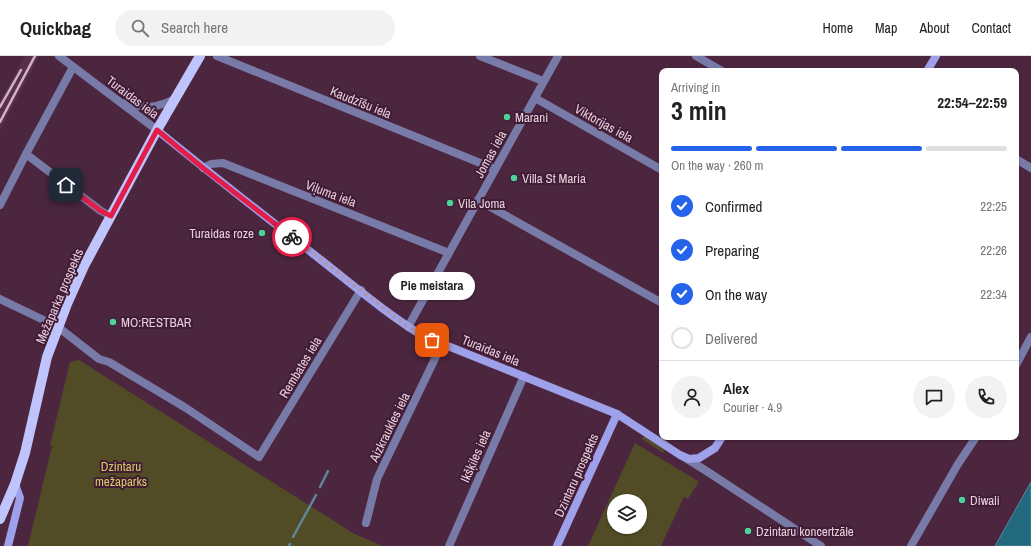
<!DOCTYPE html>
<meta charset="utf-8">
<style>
:root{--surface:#fff;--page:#f2f2f2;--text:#222;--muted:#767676;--line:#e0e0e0;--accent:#2563eb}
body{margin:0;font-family:"Archivo Narrow",sans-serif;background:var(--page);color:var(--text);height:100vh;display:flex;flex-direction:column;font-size:15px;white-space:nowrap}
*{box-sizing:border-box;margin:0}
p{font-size:13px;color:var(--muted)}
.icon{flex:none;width:22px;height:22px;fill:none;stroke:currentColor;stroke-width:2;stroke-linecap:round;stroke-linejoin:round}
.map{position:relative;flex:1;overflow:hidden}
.drawer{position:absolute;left:659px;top:12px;width:360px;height:372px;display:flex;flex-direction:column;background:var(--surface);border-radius:8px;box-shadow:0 1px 3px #0004}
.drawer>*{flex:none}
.buttons{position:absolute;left:607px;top:438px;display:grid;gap:8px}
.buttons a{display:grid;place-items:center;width:40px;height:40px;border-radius:50%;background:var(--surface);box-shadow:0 1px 3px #0004;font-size:20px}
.pin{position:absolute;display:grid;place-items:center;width:34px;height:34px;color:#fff;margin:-17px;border-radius:8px;box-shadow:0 2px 6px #0006}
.courier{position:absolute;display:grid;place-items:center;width:40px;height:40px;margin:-20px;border:3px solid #e11d48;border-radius:50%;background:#fff;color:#222;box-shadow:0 1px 5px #0007}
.bubble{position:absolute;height:28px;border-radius:14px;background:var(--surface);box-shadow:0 1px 3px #0004;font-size:13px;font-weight:800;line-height:28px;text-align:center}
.head em{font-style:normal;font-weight:800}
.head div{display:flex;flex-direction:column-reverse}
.head{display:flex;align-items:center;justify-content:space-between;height:68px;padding:0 12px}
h1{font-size:26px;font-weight:800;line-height:30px}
.bar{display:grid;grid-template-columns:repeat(4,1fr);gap:6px 4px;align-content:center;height:48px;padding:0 12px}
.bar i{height:5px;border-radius:3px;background:var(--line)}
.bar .selected{background:var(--accent)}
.bar p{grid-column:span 4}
.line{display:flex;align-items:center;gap:10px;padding:0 12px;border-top:1px solid var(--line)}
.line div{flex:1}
.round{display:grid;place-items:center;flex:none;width:42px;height:42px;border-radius:21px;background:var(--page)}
ol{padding:0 12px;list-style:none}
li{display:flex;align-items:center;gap:12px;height:44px}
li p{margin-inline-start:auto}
li .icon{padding:4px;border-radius:50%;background:var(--accent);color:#fff;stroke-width:4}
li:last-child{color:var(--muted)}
li i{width:22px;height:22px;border:2px solid var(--line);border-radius:50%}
header{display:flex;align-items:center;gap:24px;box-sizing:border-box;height:56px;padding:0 20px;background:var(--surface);border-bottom:1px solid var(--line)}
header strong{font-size:19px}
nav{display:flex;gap:22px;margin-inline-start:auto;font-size:14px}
.search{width:280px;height:36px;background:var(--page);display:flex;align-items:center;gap:10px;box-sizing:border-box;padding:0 14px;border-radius:22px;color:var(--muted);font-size:15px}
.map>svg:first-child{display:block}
</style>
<header>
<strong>Quickbag</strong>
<div class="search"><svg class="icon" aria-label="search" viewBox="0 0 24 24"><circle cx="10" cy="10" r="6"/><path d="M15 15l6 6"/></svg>Search here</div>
<nav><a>Home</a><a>Map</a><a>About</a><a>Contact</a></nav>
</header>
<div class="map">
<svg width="1031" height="490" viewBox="0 0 1031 490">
<rect width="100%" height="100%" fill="#4c263f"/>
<!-- built -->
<polygon fill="#5b2e4b" points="25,0 39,0 0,74 0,45"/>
<!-- green -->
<g fill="#514c25" fill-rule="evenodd">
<polygon points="79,304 353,477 382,490 28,490 52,390 50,389 70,306"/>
<polygon points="644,380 665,394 663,397 642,383"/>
<path d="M635 387 698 425V427L688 443 684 441 661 490H588ZM614 445H640V471H614Z"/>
</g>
<!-- water -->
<polygon fill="#23697d" stroke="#5e889a" points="1031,426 1031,490 995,490"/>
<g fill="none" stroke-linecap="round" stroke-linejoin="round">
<!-- stream -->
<g stroke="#5e889a" stroke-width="2.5">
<polyline points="320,431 328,415"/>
<polyline points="293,481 316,439"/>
<polyline points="289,490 290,488"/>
</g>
<!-- street -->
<g stroke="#787ba8" stroke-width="8">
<polyline points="59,0 157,74"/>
<polyline points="217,0 495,113"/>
<polyline points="480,0 543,25"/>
<polyline points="696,0 722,15"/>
<polyline points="535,42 662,114"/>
<path d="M125 47C144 53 157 52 175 43"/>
<polyline points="26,98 101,155 111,160"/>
<polyline points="1016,103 1031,112"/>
<polyline points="203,112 211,108 223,107 449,197"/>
<polyline points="478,144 662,247"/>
<polyline points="0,149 26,98 73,11"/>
<polyline points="0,243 58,271 99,303 109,306 186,352 259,401 361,234"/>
<polyline points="408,271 558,0"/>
<polyline points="1016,309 1031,281"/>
<polyline points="684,401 708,416 821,490"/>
<polyline points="366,467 377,423 442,288"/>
<polyline points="449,490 524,320"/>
<polyline points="911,490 958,408 976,381"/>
</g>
<!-- secondary -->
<g stroke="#9ea1e9" stroke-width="8">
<polyline points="927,15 936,0"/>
<path d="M157 74C211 118 266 161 321 204 354 230 387 258 423 280L617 358 680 399 689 403 699 402 715 392 722 381"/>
<polyline points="8,490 20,442 15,428"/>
<polyline points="557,490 617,358"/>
</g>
<!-- primary -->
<polyline stroke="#c0c4fc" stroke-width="10" points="0,463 15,428 25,397 47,301 67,248 84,210 157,74 200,0"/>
<!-- rail -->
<g stroke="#cfb4c4" stroke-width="2.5">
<polyline points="0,51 21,14"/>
<polyline points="0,66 35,0"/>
</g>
</g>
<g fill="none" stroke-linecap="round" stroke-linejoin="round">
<!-- done -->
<polyline stroke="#b194a6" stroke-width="4" stroke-dasharray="0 7.2" points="292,181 408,271 432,284"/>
<!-- route -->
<polyline stroke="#e11d48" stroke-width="5" points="66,129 101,155 111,160 157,74 203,112 292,181"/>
</g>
<!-- markers -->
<g fill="#4cd39a" stroke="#411c35" stroke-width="1.5">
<circle cx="507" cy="61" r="4"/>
<circle cx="514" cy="122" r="4"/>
<circle cx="450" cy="147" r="4"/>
<circle cx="262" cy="177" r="4"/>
<circle cx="113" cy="266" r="4"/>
<circle cx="962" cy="444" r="4"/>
<circle cx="748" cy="475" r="4"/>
</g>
<g text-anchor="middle" stroke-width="4" stroke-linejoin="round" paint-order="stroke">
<!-- street labels -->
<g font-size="13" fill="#e8cfde" stroke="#411c35">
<text transform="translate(133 41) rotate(37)" y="5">Turaidas iela</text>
<text transform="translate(361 46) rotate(22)" y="5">Kaudzīšu iela</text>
<text transform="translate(604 67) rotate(29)" y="5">Viktorijas iela</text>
<text transform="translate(490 98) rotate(-61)" y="5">Jomas iela</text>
<text transform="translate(331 137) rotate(21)" y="5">Viļuma iela</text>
<text transform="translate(59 240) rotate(-67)" y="5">Mežaparka prospekts</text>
<text transform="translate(491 294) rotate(22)" y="5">Turaidas iela</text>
<text transform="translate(300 311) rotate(-59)" y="5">Rembates iela</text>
<text transform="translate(389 371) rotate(-64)" y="5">Aizkraukles iela</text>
<text transform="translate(475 400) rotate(-66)" y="5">Ikšķiles iela</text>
<text transform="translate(576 419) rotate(-66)" y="5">Dzintaru prospekts</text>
</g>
<!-- poi labels -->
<g font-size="13" fill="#e8cfde" stroke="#411c35" text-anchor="start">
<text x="515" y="66">Marani</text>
<text x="522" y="127">Villa St Maria</text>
<text x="458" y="152">Vila Joma</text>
<text x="254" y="182" text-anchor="end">Turaidas roze</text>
<text x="121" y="271">MO:RESTBAR</text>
<text x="970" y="449">Diwali</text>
<text x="756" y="480">Dzintaru koncertzāle</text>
</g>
<!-- park labels -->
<g font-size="13" fill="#d9cb66" stroke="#411c35">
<text x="121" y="415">Dzintaru<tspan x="121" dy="15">mežaparks</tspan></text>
</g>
</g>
</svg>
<div class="buttons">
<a><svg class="icon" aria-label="layers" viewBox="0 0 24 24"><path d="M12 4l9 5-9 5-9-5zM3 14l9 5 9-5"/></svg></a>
</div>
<div class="pin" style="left:432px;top:284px;background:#ea580c"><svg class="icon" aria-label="bag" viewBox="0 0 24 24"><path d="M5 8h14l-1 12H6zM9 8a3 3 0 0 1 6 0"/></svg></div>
<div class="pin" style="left:66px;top:129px;background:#1f2937"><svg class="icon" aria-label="home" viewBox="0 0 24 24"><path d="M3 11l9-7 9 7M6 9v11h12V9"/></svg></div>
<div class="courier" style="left:292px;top:181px"><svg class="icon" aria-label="bike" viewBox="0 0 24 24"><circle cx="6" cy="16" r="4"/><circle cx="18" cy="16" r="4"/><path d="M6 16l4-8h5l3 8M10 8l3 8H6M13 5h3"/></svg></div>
<div class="bubble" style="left:389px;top:216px;width:86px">Pie meistara</div>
<section class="drawer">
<div class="head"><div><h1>3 min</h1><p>Arriving in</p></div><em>22:54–22:59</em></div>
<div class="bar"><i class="selected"></i><i class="selected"></i><i class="selected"></i><i></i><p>On the way · 260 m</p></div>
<ol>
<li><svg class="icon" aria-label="check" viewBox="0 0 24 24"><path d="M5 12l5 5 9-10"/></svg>Confirmed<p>22:25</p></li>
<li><svg class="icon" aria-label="check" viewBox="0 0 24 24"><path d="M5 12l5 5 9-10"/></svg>Preparing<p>22:26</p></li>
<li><svg class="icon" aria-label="check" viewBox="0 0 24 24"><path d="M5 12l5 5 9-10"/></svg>On the way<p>22:34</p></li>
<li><i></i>Delivered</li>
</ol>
<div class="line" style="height:72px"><a class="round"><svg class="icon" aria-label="person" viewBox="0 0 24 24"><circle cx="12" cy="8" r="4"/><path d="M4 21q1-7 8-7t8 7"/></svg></a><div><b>Alex</b><p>Courier · 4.9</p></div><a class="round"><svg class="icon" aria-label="chat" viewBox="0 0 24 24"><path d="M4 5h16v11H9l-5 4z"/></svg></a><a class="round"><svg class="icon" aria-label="phone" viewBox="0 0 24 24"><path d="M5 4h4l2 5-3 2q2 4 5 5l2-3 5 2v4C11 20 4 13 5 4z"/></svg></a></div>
</section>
</div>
